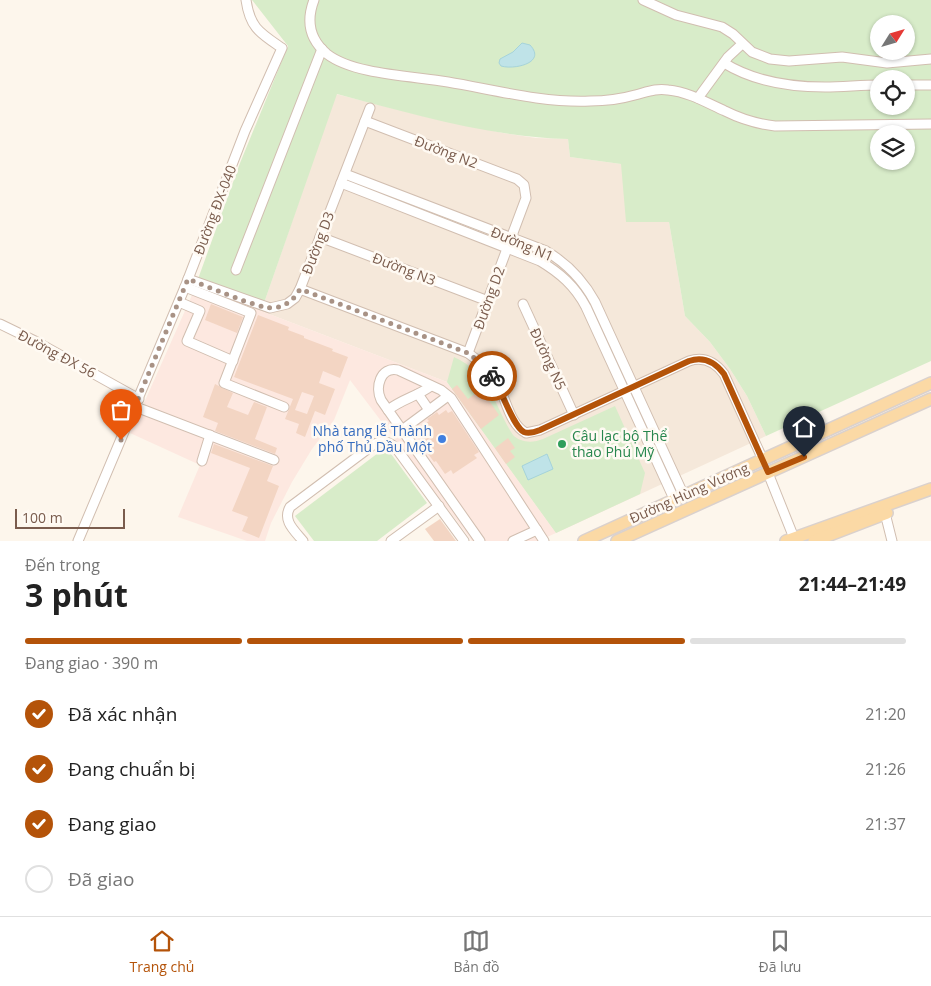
<!DOCTYPE html>
<html lang="vi">
<meta charset="utf-8">
<style>
:root{--surface:#fff;--page:#f2f2f2;--text:#222;--muted:#767676;--line:#e0e0e0;--accent:#b45309}
body{margin:0;font-family:"Open Sans",sans-serif;background:var(--page);color:var(--text);height:100vh;display:flex;flex-direction:column;font-size:19px;white-space:nowrap}
*{box-sizing:border-box;margin:0}
p{font-size:16px;color:var(--muted)}
.icon{flex:none;width:28px;height:28px;fill:none;stroke:currentColor;stroke-width:2;stroke-linecap:round;stroke-linejoin:round}
.map{position:relative;height:541px;overflow:hidden}
.details{display:flex;flex-direction:column;background:var(--surface);flex:1}
.details>*{flex:none}
.needle{width:32px;rotate:53deg}
.fabs{position:absolute;left:870px;top:15px;display:grid;gap:10px}
.fabs a{display:grid;place-items:center;width:45px;height:45px;border-radius:50%;background:var(--surface);box-shadow:0 1px 4px #0004;font-size:25px}
.scale{position:absolute;left:15px;bottom:12px;width:110px;box-sizing:border-box;padding-left:5px;border:2px solid #7a5c4d;border-top:0;font-size:14px;line-height:18px;white-space:nowrap;color:#7a5c4d;-webkit-text-stroke:4px #fffaf3;paint-order:stroke}
.pin{position:absolute;display:grid;place-items:center;width:42px;height:42px;color:#fff;margin:-51px -21px;border-radius:50% 50% 50% 0;rotate:-45deg;box-shadow:0 0 5px #0007}
.pin .icon{rotate:45deg}
.courier{position:absolute;display:grid;place-items:center;width:50px;height:50px;margin:-25px;border:4px solid #b45309;border-radius:50%;background:#fff;color:#222;box-shadow:0 1px 6px #0007}
.headline em{font-style:normal;font-weight:700}
.headline div{display:flex;flex-direction:column-reverse}
.headline{display:flex;align-items:center;justify-content:space-between;height:85px;padding:0 25px}
h1{font-size:32px;font-weight:700;line-height:38px}
.bar{display:grid;grid-template-columns:repeat(4,1fr);gap:8px 5px;align-content:center;height:60px;padding:0 25px}
.bar i{height:6px;border-radius:4px;background:var(--line)}
.bar .active{background:var(--accent)}
.bar p{grid-column:span 4}
ol{padding:0 25px;list-style:none}
li{display:flex;align-items:center;gap:15px;height:55px}
li p{margin-inline-start:auto}
li .icon{padding:5px;border-radius:50%;background:var(--accent);color:#fff;stroke-width:4}
li:last-child{color:var(--muted)}
li i{width:28px;height:28px;border:2px solid var(--line);border-radius:50%}
.dock{display:flex;justify-content:space-around;align-items:center;height:70px;border-top:1px solid var(--line);background:var(--surface);font-size:14px;color:var(--muted)}
.dock a{display:grid;justify-items:center;gap:2px}
.dock .active{color:var(--accent)}
.map>svg:first-child{display:block}
</style>
<div class="map">
<svg width="931" height="541" viewBox="0 0 931 541">
<rect width="100%" height="100%" fill="#fdf6ec"/>
<!-- residential -->
<polygon fill="#f5e8da" points="336,94 427,117 503,133 536,138 568,139 570,157 621,164 669,222 685,316 710,342 730,369 747,396 766,436 556,533 447,382 196,286 264,303"/>
<!-- commercial -->
<polygon fill="#fde8e0" points="196,286 447,382 556,533 538,541 472,541 350,380 334,420 312,449 292,482 271,523 265,541 247,541 178,517 200,465 130,433 137,417 142,415 146,406 144,403"/>
<!-- green -->
<g fill="#d8ecc9" fill-rule="evenodd">
<path d="M252 0H931V361L766 436 747 396 730 369 710 342 685 316 669 222H626L621 164 570 157 568 139C490 137 412 114 337 94L264 303 198 279 240 163 288 46ZM879 24H906V51H879ZM879 79H906V106H879ZM879 134H906V161H879Z"/>
<path d="M454 357C492 375 493 404 513 435 521 443 533 443 543 439L615 406 645 473 640 494 556 533 447 382Z"/>
<polygon points="386,447 427,503 377,541 314,541 295,516"/>
</g>
<!-- water -->
<g fill="#bfe3e8" stroke="#a5d3da">
<path d="M522 43 530 45C547 63 514 70 501 66L499 63 500 59 513 52Z"/>
<polygon points="547,454 553,469 528,480 522,466"/>
</g>
<!-- building -->
<g fill="#f3d5c3" fill-rule="evenodd">
<polygon points="211,304 243,317 237,333 205,320"/>
<path d="M258 315 289 327 288 330 304 336V338L333 349 332 351 348 357 340 378 323 371 319 383 335 389 325 415 315 411 305 437 296 433 299 424 285 419 293 399 234 377ZM302 392 314 396 307 414 295 410Z"/>
<polygon points="215,384 233,393 227,407 248,415 254,402 267,407 255,439 277,448 275,454 215,431 218,423 203,417"/>
<polygon points="457,385 468,399 481,389 499,415 481,429 452,389"/>
<polygon points="446,410 448,413 452,411 479,452 474,455 477,458 453,474 451,470 445,474 436,461 434,462 426,451 429,449 418,432 424,429 422,426 429,421 427,419 437,412 439,415"/>
<polygon points="508,438 515,448 510,451 515,457 506,464 495,448"/>
<polygon points="214,444 273,466 267,481 279,486 259,538 242,531 248,517 232,511 250,468 211,453"/>
<polygon points="440,519 456,541 434,541 425,529"/>
</g>
<g fill="none" stroke-linecap="round" stroke-linejoin="round">
<!-- minor casing -->
<g stroke="#d1beb0" stroke-width="11">
<g id="minor">
<path d="M314 0C306 21 309 39 327 54 354 75 414 76 448 82 495 90 543 103 590 101 605 101 621 99 635 95 647 92 656 88 668 90 689 92 707 103 725 111 741 119 758 124 775 126L931 124"/>
<polyline points="643,0 676,15 722,27 733,34 752,52 770,59 789,61 842,57 887,63 931,59"/>
<path d="M724 63C753 81 791 87 825 87 843 87 861 85 879 85"/>
<polyline points="906,85 931,85"/>
<polyline points="698,98 728,57 742,44"/>
<polyline points="365,121 517,179 524,185 526,198 468,353"/>
<path d="M345 174 546 251C568 264 583 280 595 302L684 496"/>
<path d="M341 183 540 261C560 273 575 286 586 307L675 501"/>
<polyline points="320,237 488,301"/>
<polyline points="236,270 322,49"/>
<polyline points="188,279 270,308 287,304 295,298 300,289 370,108"/>
<polyline points="185,287 251,313 224,383 284,407"/>
<path d="M300 289 468 353C481 362 491 372 498 385 506 399 510 425 526 433L540 430 689 361C704 356 715 362 724 374L763 460"/>
<polyline points="179,302 200,311 187,341 233,361"/>
<polyline points="523,304 574,415"/>
<polyline points="0,324 35,341 139,399"/>
<polyline points="418,394 429,410"/>
<polyline points="136,407 274,460"/>
<path d="M388 410C402 399 418 396 431 386"/>
<polyline points="402,430 448,396"/>
<polyline points="202,461 210,435"/>
<polyline points="768,473 794,538"/>
<polyline points="885,513 892,541"/>
<path d="M78 541 185 287 245 131 282 48C260 33 250 28 246 0"/>
<path d="M303 541C295 531 282 521 290 507L373 445C381 440 389 441 396 448L464 541"/>
<polyline points="391,541 439,506"/>
<path d="M480 541 381 400C375 388 380 366 398 370L441 390 451 398 544 541"/>
<polyline points="513,541 537,530"/>
</g>
</g>
<!-- major casing -->
<g stroke="#dad1cd" stroke-width="14">
<g id="major">
<polyline points="584,541 931,383"/>
<polyline points="617,541 931,399"/>
<polyline points="786,541 931,489"/>
<polyline points="814,541 887,513"/>
</g>
</g>
<!-- minor -->
<use href="#minor" stroke="#fff" stroke-width="9"/>
<!-- major -->
<use href="#major" stroke="#fbd9a5" stroke-width="11"/>
</g>
<g fill="none" stroke-linecap="round" stroke-linejoin="round">
<!-- done -->
<path stroke="#a89285" stroke-width="5" stroke-dasharray="0 9" d="M121 440 188 279C204 285 259 309 273 308 285 307 294 300 300 289L468 353 483 365 492 376"/>
<!-- route -->
<path stroke="#b45309" stroke-width="6" d="M492 376C501 388 513 427 524 432 529 434 535 432 540 430L689 361C704 356 715 362 724 374L768 472 804 457"/>
</g>
<!-- markers -->
<circle fill="#3f7fe0" stroke="#fffaf3" stroke-width="2" cx="442" cy="439" r="5"/>
<circle fill="#2e9e5b" stroke="#fffaf3" stroke-width="2" cx="562" cy="444" r="5"/>
<g text-anchor="middle" stroke-width="5" stroke-linejoin="round" paint-order="stroke">
<!-- street labels -->
<g font-size="14" fill="#7a5c4d" stroke="#fffaf3">
<text transform="translate(446 152) rotate(21)" y="5">Đường N2</text>
<text transform="translate(215 210) rotate(-69)" y="5">Đường ĐX-040</text>
<text transform="translate(318 243) rotate(-69)" y="5">Đường D3</text>
<text transform="translate(522 244) rotate(23)" y="5">Đường N1</text>
<text transform="translate(404 269) rotate(21)" y="5">Đường N3</text>
<text transform="translate(489 298) rotate(-70)" y="5">Đường D2</text>
<text transform="translate(57 354) rotate(28)" y="5">Đường ĐX 56</text>
<text transform="translate(548 359) rotate(65)" y="5">Đường N5</text>
<text transform="translate(689 493) rotate(-24)" y="5">Đường Hùng Vương</text>
</g>
<!-- shop labels -->
<g font-size="14" fill="#366cbe" stroke="#fffaf3" text-anchor="end">
<text x="432" y="436">Nhà tang lễ Thành<tspan x="432" dy="16">phố Thủ Dầu Một</tspan></text>
</g>
<!-- leisure labels -->
<g font-size="14" fill="#27864d" stroke="#fffaf3" text-anchor="start">
<text x="572" y="441">Câu lạc bộ Thể<tspan x="572" dy="16">thao Phú Mỹ</tspan></text>
</g>
</g>
</svg>
<div class="fabs">
<a><svg class="needle" viewBox="-14 -14 28 28"><path d="M0-13l5 13h-10z" fill="#e53935"/><path d="M0 13l5-13h-10z" fill="#767676"/></svg></a>
<a><svg class="icon" aria-label="locate" viewBox="0 0 24 24"><circle cx="12" cy="12" r="6"/><path d="M12 2v4M12 18v4M2 12h4M18 12h4"/></svg></a>
<a><svg class="icon" aria-label="layers" viewBox="0 0 24 24"><path d="M12 4l9 5-9 5-9-5zM3 14l9 5 9-5"/></svg></a>
</div>
<div class="scale">100 m</div>
<div class="pin" style="left:121px;top:440px;background:#ea580c"><svg class="icon" aria-label="bag" viewBox="0 0 24 24"><path d="M5 8h14l-1 12H6zM9 8a3 3 0 0 1 6 0"/></svg></div>
<div class="pin" style="left:804px;top:457px;background:#1f2937"><svg class="icon" aria-label="home" viewBox="0 0 24 24"><path d="M3 11l9-7 9 7M6 9v11h12V9"/></svg></div>
<div class="courier" style="left:492px;top:376px"><svg class="icon" aria-label="bike" viewBox="0 0 24 24"><circle cx="6" cy="16" r="4"/><circle cx="18" cy="16" r="4"/><path d="M6 16l4-8h5l3 8M10 8l3 8H6M13 5h3"/></svg></div>
</div>
<section class="details">
<div class="headline"><div><h1>3 phút</h1><p>Đến trong</p></div><em>21:44–21:49</em></div>
<div class="bar"><i class="active"></i><i class="active"></i><i class="active"></i><i></i><p>Đang giao · 390 m</p></div>
<ol>
<li><svg class="icon" aria-label="check" viewBox="0 0 24 24"><path d="M5 12l5 5 9-10"/></svg>Đã xác nhận<p>21:20</p></li>
<li><svg class="icon" aria-label="check" viewBox="0 0 24 24"><path d="M5 12l5 5 9-10"/></svg>Đang chuẩn bị<p>21:26</p></li>
<li><svg class="icon" aria-label="check" viewBox="0 0 24 24"><path d="M5 12l5 5 9-10"/></svg>Đang giao<p>21:37</p></li>
<li><i></i>Đã giao</li>
</ol>
</section>
<nav class="dock">
<a class="active"><svg class="icon" aria-label="home" viewBox="0 0 24 24"><path d="M3 11l9-7 9 7M6 9v11h12V9"/></svg>Trang chủ</a>
<a><svg class="icon" aria-label="map" viewBox="0 0 24 24"><path d="M3 6l6-2 6 2 6-2v14l-6 2-6-2-6 2zM9 4v14M15 6v14"/></svg>Bản đồ</a>
<a><svg class="icon" aria-label="saved" viewBox="0 0 24 24"><path d="M7 4h10v16l-5-4-5 4z"/></svg>Đã lưu</a>
</nav>
